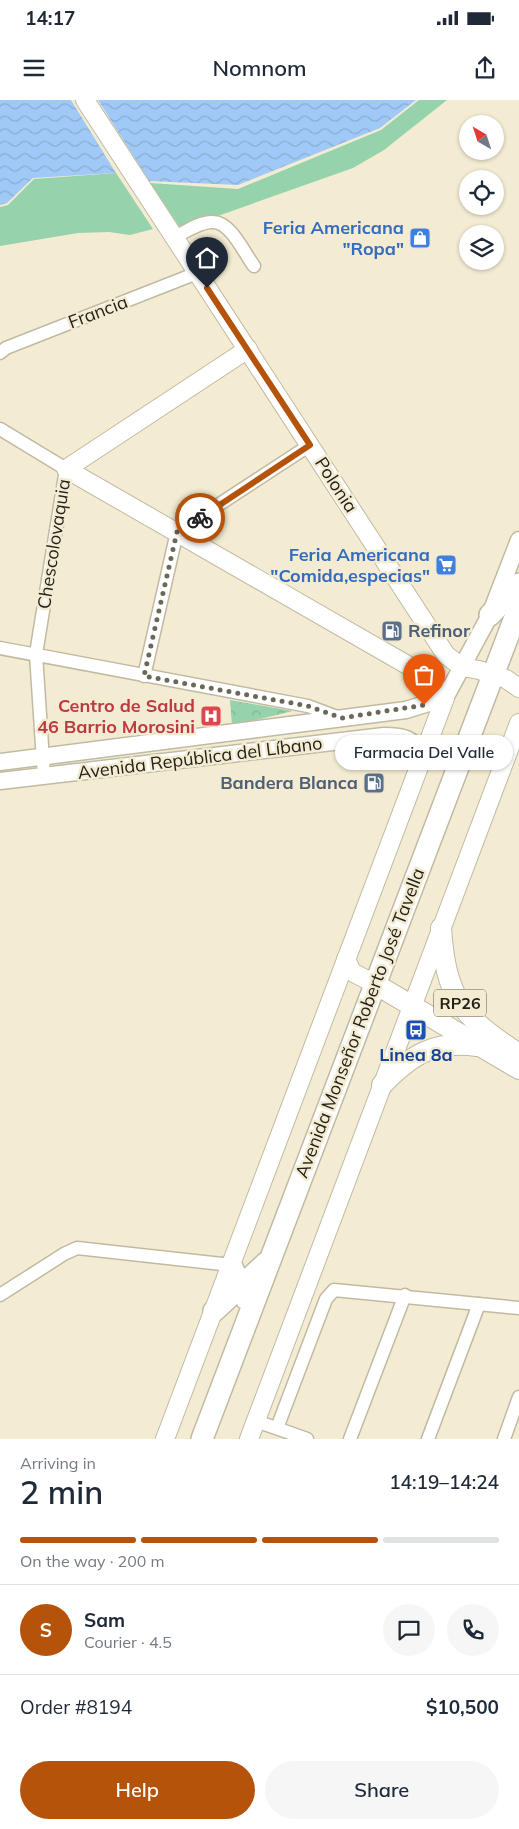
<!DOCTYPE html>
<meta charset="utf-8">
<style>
:root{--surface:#fff;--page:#f6f6f7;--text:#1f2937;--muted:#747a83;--line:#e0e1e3;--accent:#b45309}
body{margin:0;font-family:Mulish,sans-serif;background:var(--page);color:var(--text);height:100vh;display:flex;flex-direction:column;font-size:19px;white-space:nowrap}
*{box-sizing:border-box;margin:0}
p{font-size:16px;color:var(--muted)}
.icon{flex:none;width:28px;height:28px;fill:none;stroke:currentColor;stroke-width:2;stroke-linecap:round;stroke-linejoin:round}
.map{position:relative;height:1339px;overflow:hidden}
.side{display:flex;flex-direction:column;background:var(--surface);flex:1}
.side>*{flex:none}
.needle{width:32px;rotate:321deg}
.fabs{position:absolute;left:459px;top:15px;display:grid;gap:10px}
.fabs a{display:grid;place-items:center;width:45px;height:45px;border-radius:50%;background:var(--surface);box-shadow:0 1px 4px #0004;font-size:25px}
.pin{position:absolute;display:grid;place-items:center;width:42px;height:42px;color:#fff;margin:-51px -21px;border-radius:50% 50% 50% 0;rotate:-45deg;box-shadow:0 0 5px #0007}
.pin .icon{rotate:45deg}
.courier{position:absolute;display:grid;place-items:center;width:50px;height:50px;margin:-25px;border:4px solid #b45309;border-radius:50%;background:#fff;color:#222;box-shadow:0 1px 6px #0007}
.bubble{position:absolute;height:35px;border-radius:18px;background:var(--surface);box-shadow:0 1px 4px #0004;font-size:16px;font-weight:600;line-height:35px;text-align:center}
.overview em{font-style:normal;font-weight:600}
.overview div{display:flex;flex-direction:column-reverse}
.overview{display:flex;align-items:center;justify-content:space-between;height:85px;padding:0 20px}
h1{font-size:32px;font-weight:600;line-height:38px}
.bar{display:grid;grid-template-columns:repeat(4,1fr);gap:8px 5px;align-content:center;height:60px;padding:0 20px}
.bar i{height:6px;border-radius:4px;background:var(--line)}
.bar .current{background:var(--accent)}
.bar p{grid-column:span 4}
.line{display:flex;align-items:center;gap:12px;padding:0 20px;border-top:1px solid var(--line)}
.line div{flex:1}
.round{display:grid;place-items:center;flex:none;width:52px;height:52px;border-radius:26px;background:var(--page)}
.primary-button{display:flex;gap:10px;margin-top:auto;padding:10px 20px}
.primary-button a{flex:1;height:58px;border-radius:30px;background:var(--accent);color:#fff;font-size:20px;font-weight:600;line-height:58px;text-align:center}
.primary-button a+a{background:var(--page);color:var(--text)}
.status{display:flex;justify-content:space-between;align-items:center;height:35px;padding:0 25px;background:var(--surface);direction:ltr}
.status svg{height:14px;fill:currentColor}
header{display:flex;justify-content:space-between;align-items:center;height:65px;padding:0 20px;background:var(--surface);font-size:22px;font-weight:600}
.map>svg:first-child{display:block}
</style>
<div class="status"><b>14:17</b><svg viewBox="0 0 49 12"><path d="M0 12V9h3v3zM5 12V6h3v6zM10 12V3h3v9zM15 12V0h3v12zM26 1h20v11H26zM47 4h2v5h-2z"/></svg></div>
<header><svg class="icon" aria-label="menu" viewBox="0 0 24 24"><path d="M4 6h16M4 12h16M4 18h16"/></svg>Nomnom<svg class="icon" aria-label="share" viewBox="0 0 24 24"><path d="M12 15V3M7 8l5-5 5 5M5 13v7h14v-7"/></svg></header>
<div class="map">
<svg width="519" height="1339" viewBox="0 0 519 1339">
<defs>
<pattern id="park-crowns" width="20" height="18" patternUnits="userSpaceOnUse" patternTransform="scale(1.25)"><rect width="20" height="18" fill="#96d2ab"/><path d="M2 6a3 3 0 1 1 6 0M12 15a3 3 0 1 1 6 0" fill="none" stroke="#81b492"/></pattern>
<pattern id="water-waves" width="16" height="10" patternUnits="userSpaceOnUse" patternTransform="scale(1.25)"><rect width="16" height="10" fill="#a0c9f7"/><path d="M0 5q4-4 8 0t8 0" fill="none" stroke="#8aacd3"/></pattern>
</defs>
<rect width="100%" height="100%" fill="#f3ecd3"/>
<!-- green -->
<g fill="#96d2ab">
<polygon points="419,0 447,0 384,50 353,68 181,129 150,83 238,89 381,30"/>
<polygon points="116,73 153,129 130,135 109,132 78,133 0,146 0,107 8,105 34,79"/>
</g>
<!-- park -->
<polygon fill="url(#park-crowns)" points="230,600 293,611 232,626"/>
<!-- water -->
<g fill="url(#water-waves)">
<polygon points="0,0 71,0 116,73 33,78 7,103 0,105"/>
<polygon points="98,0 416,0 380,28 238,85 149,81"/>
</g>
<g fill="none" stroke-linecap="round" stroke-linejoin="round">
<!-- minor casing -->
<g stroke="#c1baa2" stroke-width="15">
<g id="minor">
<path d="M173 138C184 133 200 121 213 122 231 122 244 153 254 166"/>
<polyline points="0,253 6,248 197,173"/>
<polyline points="0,329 66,369 36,554 44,676"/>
<polyline points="0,548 308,606 340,618"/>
<polyline points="144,576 177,432 310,345"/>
<polyline points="0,1195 64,1154 77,1148 231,1165"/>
<polyline points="256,1321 307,1339"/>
<polyline points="277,1328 326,1199 334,1190 519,1208"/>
<polyline points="350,1339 405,1195"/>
<polyline points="428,1339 479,1204"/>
<polyline points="504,1339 519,1297"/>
</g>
</g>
<!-- tertiary casing -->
<g stroke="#c1baa2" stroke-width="19">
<g id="tertiary">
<polyline points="0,662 406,610 445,598 490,515 519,440"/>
<path d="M0 681 384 636C405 636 410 638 424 654"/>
</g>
</g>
<!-- secondary casing -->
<g stroke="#c1baa2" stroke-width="20">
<g id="secondary">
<polyline points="85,0 446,555 462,567 479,570 506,579 519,588"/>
<polyline points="346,859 352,872 375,884"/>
<polyline points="165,1339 445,598 433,582 423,574 66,369 248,249"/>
<polyline points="249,1339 519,623"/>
</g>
</g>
<!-- primary casing -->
<g stroke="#c1baa2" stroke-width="22">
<g id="primary">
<path d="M441 828C446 898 461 916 519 954"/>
<polyline points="375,884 519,969"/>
<path d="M382 985C411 955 434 940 477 946"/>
</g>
</g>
<!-- trunk casing -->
<g stroke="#c1baa2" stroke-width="24">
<g id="trunk">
<polyline points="490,515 519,484"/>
<polyline points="231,1165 246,1199"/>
<polyline points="214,1211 266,1163"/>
<polyline points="202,1339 519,507"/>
</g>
</g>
<!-- minor -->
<use href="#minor" stroke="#fff" stroke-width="12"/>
<!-- tertiary -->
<use href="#tertiary" stroke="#fff" stroke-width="16"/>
<!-- secondary -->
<use href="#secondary" stroke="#fff" stroke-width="18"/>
<!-- primary -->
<use href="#primary" stroke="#fff" stroke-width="20"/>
<!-- trunk -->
<use href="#trunk" stroke="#fff" stroke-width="21"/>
</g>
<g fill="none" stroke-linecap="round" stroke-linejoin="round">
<!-- done -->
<polyline stroke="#6c6859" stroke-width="5" stroke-dasharray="0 9" points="200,418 177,432 144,576 308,606 342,618 424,605"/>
<!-- route -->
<polyline stroke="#b45309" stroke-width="6" points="200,418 310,345 207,188"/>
</g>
<!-- icons -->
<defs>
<g id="shop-square" transform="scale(1.125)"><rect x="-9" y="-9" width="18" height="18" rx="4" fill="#3f7fe0" stroke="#f3ecd3"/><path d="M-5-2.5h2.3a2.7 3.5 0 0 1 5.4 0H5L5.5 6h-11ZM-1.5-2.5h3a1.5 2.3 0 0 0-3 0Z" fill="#fff"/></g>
<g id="supermarket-square" transform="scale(1.125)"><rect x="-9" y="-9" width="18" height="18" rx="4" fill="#3f7fe0" stroke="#f3ecd3"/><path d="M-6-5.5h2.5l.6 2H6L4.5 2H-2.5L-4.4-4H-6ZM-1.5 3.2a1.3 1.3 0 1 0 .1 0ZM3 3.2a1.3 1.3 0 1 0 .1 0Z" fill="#fff"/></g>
<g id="fuel-square" transform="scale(1.125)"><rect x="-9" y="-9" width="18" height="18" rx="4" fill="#5c6f8a" stroke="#f3ecd3"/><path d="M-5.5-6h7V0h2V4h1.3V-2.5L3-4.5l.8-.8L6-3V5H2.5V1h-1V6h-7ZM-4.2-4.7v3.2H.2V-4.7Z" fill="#fff"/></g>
<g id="hospital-square" transform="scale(1.125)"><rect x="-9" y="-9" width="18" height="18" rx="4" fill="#e0444e" stroke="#f3ecd3"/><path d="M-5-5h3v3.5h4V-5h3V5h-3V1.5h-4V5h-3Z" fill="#fff"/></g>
<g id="bus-square" transform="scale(1.125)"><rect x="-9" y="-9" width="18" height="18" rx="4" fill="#1a4fb4" stroke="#f3ecd3"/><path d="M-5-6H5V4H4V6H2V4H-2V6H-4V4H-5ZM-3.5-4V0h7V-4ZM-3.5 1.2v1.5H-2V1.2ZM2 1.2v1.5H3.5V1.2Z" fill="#fff"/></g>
</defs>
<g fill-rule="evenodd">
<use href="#shop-square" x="420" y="138"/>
<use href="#supermarket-square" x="446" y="465"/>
<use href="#fuel-square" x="392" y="531"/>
<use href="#hospital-square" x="211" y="616"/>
<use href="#fuel-square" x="374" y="683"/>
<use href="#bus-square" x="416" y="930"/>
</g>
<g text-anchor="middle" stroke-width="5" stroke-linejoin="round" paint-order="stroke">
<!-- shield labels -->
<rect fill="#f3ecd3" stroke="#625e50" stroke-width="1" x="434" y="889.5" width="52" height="27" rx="4"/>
<g font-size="16" font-weight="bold" fill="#242118">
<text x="460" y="909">RP26</text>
</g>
<!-- shop labels -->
<g font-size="18" font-weight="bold" fill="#366cbe" stroke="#f3ecd3" text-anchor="end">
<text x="404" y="134">Feria Americana<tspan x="404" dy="21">"Ropa"</tspan></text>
<text x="430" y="461">Feria Americana<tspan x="430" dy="21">"Comida,especias"</tspan></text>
</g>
<!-- street labels -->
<g font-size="18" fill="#242118" stroke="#f3ecd3">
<text transform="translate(98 212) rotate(-21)" y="6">Francia</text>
<text transform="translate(336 385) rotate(57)" y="6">Polonia</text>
<text transform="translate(54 444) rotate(-81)" y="6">Chescolovaquia</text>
<text transform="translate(200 658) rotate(-7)" y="6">Avenida República del Líbano</text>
<text transform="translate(360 923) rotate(-69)" y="6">Avenida Monseñor Roberto José Tavella</text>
</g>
<!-- service labels -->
<g font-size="18" font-weight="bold" fill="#4e5e75" stroke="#f3ecd3" text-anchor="start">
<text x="408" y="537">Refinor</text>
<text x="358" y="689" text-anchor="end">Bandera Blanca</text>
</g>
<!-- health labels -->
<g font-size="18" font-weight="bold" fill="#be3a42" stroke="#f3ecd3" text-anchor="end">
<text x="195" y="612">Centro de Salud<tspan x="195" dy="21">46 Barrio Morosini</tspan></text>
</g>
<!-- transit labels -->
<g font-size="18" font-weight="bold" fill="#164399" stroke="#f3ecd3">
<text x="416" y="961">Linea 8a</text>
</g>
</g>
</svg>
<div class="fabs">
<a><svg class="needle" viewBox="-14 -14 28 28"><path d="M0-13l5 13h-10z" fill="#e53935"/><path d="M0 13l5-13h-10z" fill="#747a83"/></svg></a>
<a><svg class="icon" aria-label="locate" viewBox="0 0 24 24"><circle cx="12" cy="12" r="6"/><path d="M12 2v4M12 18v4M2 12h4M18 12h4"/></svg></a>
<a><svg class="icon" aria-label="layers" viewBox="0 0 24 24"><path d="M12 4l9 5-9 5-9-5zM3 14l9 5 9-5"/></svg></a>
</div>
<div class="pin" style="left:424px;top:605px;background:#ea580c"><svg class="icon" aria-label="bag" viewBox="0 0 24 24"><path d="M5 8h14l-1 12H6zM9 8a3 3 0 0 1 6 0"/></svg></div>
<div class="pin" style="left:207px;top:188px;background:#1f2937"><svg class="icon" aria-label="home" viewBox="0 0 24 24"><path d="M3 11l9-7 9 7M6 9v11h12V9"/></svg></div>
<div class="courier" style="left:200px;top:418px"><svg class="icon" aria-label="bike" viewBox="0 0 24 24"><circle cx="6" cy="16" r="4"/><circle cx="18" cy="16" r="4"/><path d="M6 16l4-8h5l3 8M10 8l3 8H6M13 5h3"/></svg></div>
<div class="bubble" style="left:335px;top:635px;width:178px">Farmacia Del Valle</div>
</div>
<section class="side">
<div class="overview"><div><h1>2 min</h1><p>Arriving in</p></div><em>14:19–14:24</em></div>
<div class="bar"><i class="current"></i><i class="current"></i><i class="current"></i><i></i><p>On the way · 200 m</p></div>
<div class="line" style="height:90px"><b class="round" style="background:var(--accent);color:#fff">S</b><div><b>Sam</b><p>Courier · 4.5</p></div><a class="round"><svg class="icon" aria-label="chat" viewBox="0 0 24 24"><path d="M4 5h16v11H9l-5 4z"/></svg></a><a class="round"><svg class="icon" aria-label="phone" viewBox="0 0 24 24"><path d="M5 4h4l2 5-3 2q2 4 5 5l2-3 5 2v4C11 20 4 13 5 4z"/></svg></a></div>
<div class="line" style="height:65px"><div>Order #8194</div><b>$10,500</b></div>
<div class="primary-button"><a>Help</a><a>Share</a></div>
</section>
